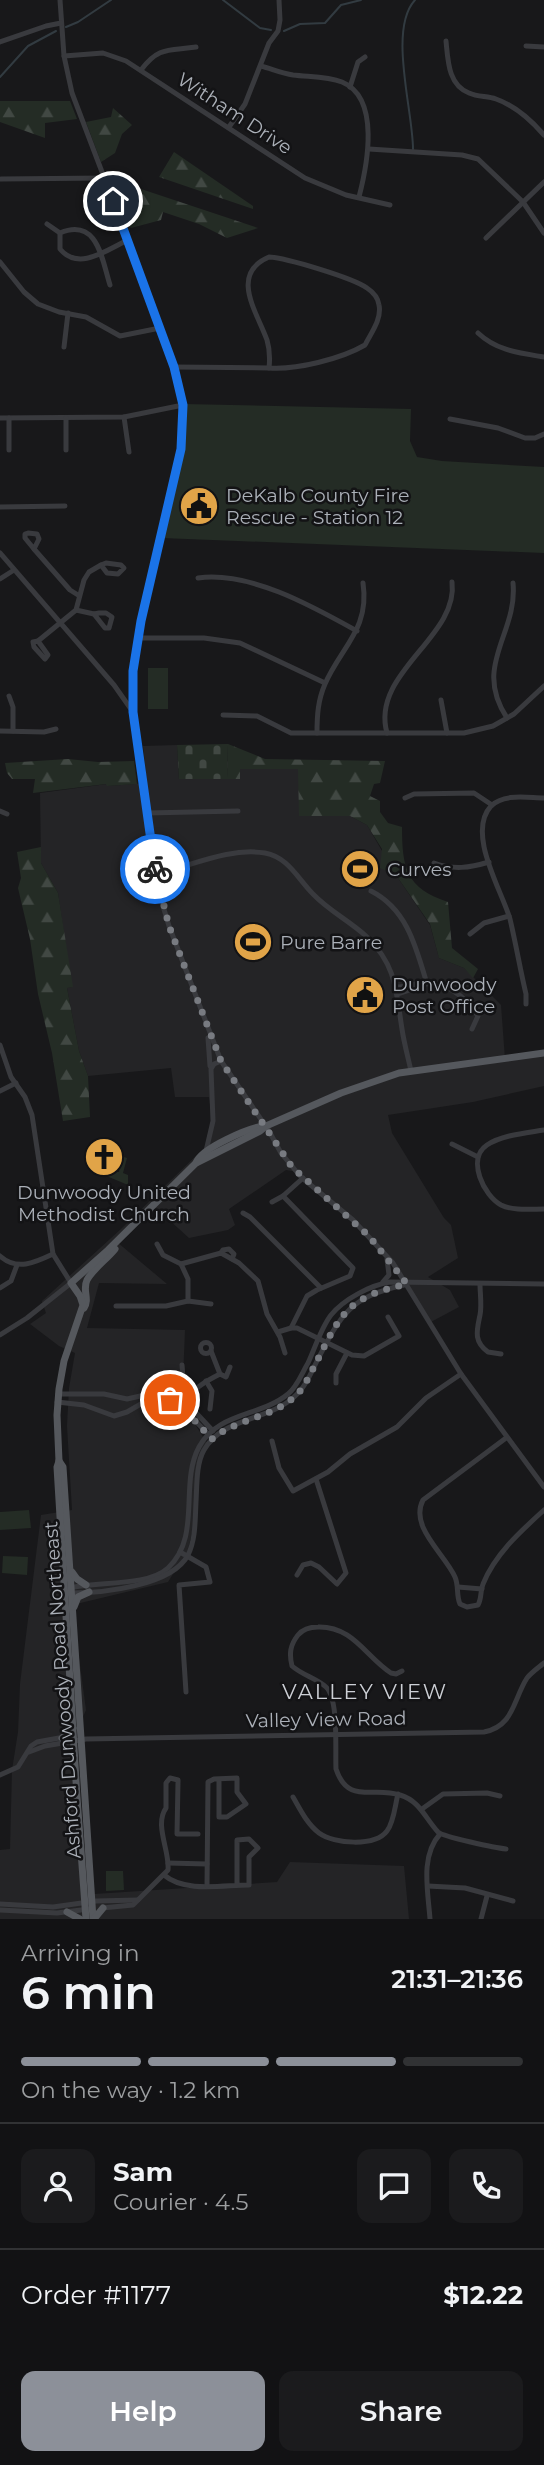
<!DOCTYPE html>
<meta charset="utf-8">
<style>
:root{--surface:#121214;--page:#1b1b1d;--text:#f1f3f6;--muted:#9c9ea0;--line:#313234;--accent:#8c9099}
body{margin:0;font-family:Montserrat,sans-serif;background:var(--page);color:var(--text);height:100vh;display:flex;flex-direction:column;font-size:26px;white-space:nowrap}
*{box-sizing:border-box;margin:0}
p{font-size:23px;color:var(--muted)}
.icon{flex:none;width:38px;height:38px;fill:none;stroke:currentColor;stroke-width:2;stroke-linecap:round;stroke-linejoin:round}
.map{position:relative;height:1919px;overflow:hidden}
.side{display:flex;flex-direction:column;background:var(--surface);flex:1}
.side>*{flex:none}
.pin{position:absolute;display:grid;place-items:center;width:60px;height:60px;color:#fff;margin:-30px;border:4px solid #fff;border-radius:50%;box-shadow:0 2px 7px #0007}
.courier{position:absolute;display:grid;place-items:center;width:70px;height:70px;margin:-35px;border:5px solid #1a73e8;border-radius:50%;background:#fff;color:#222;box-shadow:0 2px 9px #0007}
.overview em{font-style:normal;font-weight:600}
.overview div{display:flex;flex-direction:column-reverse}
.overview{display:flex;align-items:center;justify-content:space-between;height:119px;padding:0 21px}
h1{font-size:46px;font-weight:600;line-height:52px}
.bar{display:grid;grid-template-columns:repeat(4,1fr);gap:10px 7px;align-content:center;height:84px;padding:0 21px}
.bar i{height:9px;border-radius:5px;background:var(--line)}
.bar .current{background:var(--accent)}
.bar p{grid-column:span 4}
.line{display:flex;align-items:center;gap:18px;padding:0 21px;border-top:2px solid var(--line)}
.line div{flex:1}
.round{display:grid;place-items:center;flex:none;width:74px;height:74px;border-radius:14px;background:var(--page)}
.primary-button{display:flex;gap:14px;margin-top:auto;padding:14px 21px}
.primary-button a{flex:1;height:80px;border-radius:14px;background:var(--accent);color:#fff;font-size:28px;font-weight:600;line-height:80px;text-align:center}
.primary-button a+a{background:var(--page);color:var(--text)}
.map>svg:first-child{display:block}
</style>
<div class="map">
<svg width="544" height="1919" viewBox="0 0 544 1919">
<defs>
<pattern id="forest-firs" width="22" height="20" patternUnits="userSpaceOnUse" patternTransform="scale(1.75)"><rect width="22" height="20" fill="#242c25"/><path d="M5 1l3.5 6h-7zM16 11l3.5 6h-7z" fill="#414843"/></pattern>
<pattern id="cemetery-stones" width="16" height="16" patternUnits="userSpaceOnUse" patternTransform="scale(1.75)"><rect width="16" height="16" fill="#242c25"/><path d="M2 7V4a2 2 0 0 1 4 0v3zM10 15v-3a2 2 0 0 1 4 0v3z" fill="#414843"/></pattern>
</defs>
<rect width="100%" height="100%" fill="#18181a"/>
<!-- built -->
<polygon fill="#242426" points="177,745 179,779 239,779 240,769 299,769 299,816 350,816 367,825 396,875 430,925 439,958 464,968 501,1005 505,1059 544,1054 544,1086 473,1102 388,1115 392,1133 444,1218 451,1225 458,1258 428,1277 450,1290 459,1307 429,1323 384,1254 361,1227 297,1172 286,1170 229,1209 235,1225 228,1230 189,1238 156,1208 151,1214 117,1242 167,1284 99,1283 87,1328 185,1330 182,1404 207,1443 197,1465 197,1512 188,1550 168,1582 72,1605 86,1710 76,1733 76,1749 83,1841 94,1894 277,1882 290,1862 404,1866 409,1919 0,1919 0,1850 10,1849 12,1770 18,1732 20,1684 41,1515 72,1510 67,1426 69,1388 75,1353 59,1346 30,1324 46,1313 42,1301 121,1229 206,1146 212,1119 209,1097 175,1097 171,1068 88,1076 79,1051 67,988 72,987 58,893 41,863 40,793 107,784 108,786 147,783 143,746"/>
<!-- forest -->
<g fill="url(#forest-firs)">
<polygon points="0,101 70,101 77,119 45,123 45,138 0,122"/>
<polygon points="113,108 132,125 122,134 115,153 101,162 86,122 111,117"/>
<polygon points="174,152 253,206 253,209 159,177"/>
<polygon points="141,189 258,228 227,238 199,224 163,212 161,220 131,228 125,223 119,201 139,193"/>
<path d="M228 744 265 759 385 761 380 783 374 784 370 796 380 801V812L388 823 402 827C402 868 406 888 448 902L452 948 478 969 473 978 464 968 439 958 430 924 396 875 380 868 382 849 367 825 350 816H299L298 769H240V779H227Z"/>
<polygon points="68,759 98,762 134,761 137,784 107,786 106,784 33,793 35,779 12,779 7,773 5,763"/>
<polygon points="41,847 41,863 58,893 73,987 67,988 79,1051 88,1076 90,1117 63,1121 52,1053 38,994 30,939 18,888 21,878 17,852"/>
</g>
<!-- cemetery -->
<polygon fill="url(#cemetery-stones)" points="228,744 227,779 179,779 177,745"/>
<!-- park -->
<g fill="#242c25">
<polygon points="183,404 411,409 410,441 417,457 442,461 544,467 544,553 162,538 183,445"/>
<rect x="148" y="668" width="20" height="41"/>
<polygon points="121,1156 127,1158 123,1173 128,1175 128,1185 97,1172 98,1168 119,1172"/>
<polygon points="29,1510 31,1528 0,1530 0,1512"/>
<polygon points="3,1556 28,1557 27,1575 2,1573"/>
<polygon points="106,1871 123,1871 124,1890 106,1891"/>
</g>
<g fill="none" stroke-linecap="round" stroke-linejoin="round">
<!-- stream -->
<g stroke="#323b41" stroke-width="2">
<polyline points="223,0 260,28 271,30"/>
<polyline points="66,27 78,22 111,0"/>
<polyline points="284,31 300,24 325,23 341,5 361,0"/>
<polyline points="0,77 28,46 56,31"/>
<path d="M413 149C413 111 388 29 415 0"/>
</g>
<!-- minor -->
<g stroke="#393a3e" stroke-width="5">
<polyline points="60,0 64,56 72,93 140,272 178,380 183,405 181,449 141,621 133,681 133,712 152,847 160,896 169,926 221,1061 269,1131 281,1153 301,1177 353,1220 393,1263 461,1374 544,1487"/>
<path d="M446 41C448 60 448 85 469 93 478 97 487 96 496 99 516 106 531 120 544 135"/>
<polyline points="0,42 46,26 61,23"/>
<polyline points="526,46 544,47"/>
<polyline points="64,56 103,53 126,61 305,178 346,195 390,205"/>
<path d="M261 66C272 69 282 73 293 75 309 77 327 76 342 82 381 98 367 166 359 197"/>
<path d="M141 70C159 46 169 51 196 47"/>
<polyline points="350,87 358,62 365,57"/>
<polyline points="229,127 245,104 269,43 278,31 280,20 279,0"/>
<polyline points="369,149 462,155 478,159 523,202 544,233"/>
<polyline points="1,179 104,178"/>
<polyline points="47,224 60,233"/>
<polyline points="486,238 544,182"/>
<path d="M269 257C287 258 353 278 367 288 373 292 378 297 379 305 382 319 371 333 365 345 341 359 296 370 269 368 270 359 270 350 267 340 257 312 229 274 269 257Z"/>
<polyline points="0,262 24,292 38,304 59,312 86,317 120,336 160,328"/>
<path d="M110 285C102 260 98 217 60 233V249C79 272 108 249 128 240"/>
<path d="M478 333C497 351 520 353 544 357"/>
<polyline points="64,347 68,313"/>
<polyline points="174,367 269,368"/>
<polyline points="124,417 129,452"/>
<polyline points="0,418 124,417 183,405"/>
<polyline points="66,418 66,450"/>
<polyline points="450,419 498,428 525,438 535,438 544,434"/>
<polyline points="9,450 9,418"/>
<polyline points="0,507 65,506"/>
<polygon points="28,533 37,534 39,539 34,549 25,538 25,534"/>
<polyline points="34,549 70,590 78,595"/>
<polyline points="0,553 114,685 133,712"/>
<polygon points="106,563 121,565 124,568 118,574 107,573 101,565"/>
<path d="M198 578C250 571 312 606 357 631"/>
<polyline points="0,579 14,570"/>
<polyline points="76,610 94,614"/>
<polygon points="99,613 106,613 112,617 109,628 105,628 94,614"/>
<polyline points="138,638 204,638 240,643 325,683"/>
<polyline points="38,641 76,610 84,580 89,572 101,565"/>
<polygon points="38,641 48,655 45,659 34,647 33,642"/>
<polyline points="9,696 13,707 13,731"/>
<polyline points="441,700 447,733"/>
<polyline points="223,715 257,716 291,733 464,733 493,726 514,714 544,686"/>
<path d="M507 718C472 665 518 634 513 583"/>
<polyline points="0,731 44,732 56,729"/>
<path d="M317 733C317 715 318 700 325 684 341 647 370 629 363 583"/>
<path d="M387 733C370 673 459 637 452 582"/>
<polyline points="405,798 414,794 474,793 492,805"/>
<polyline points="0,811 7,814"/>
<polyline points="147,813 238,811"/>
<path d="M434 863C454 870 469 868 489 862"/>
<path d="M156 874C191 866 229 847 265 853 288 857 298 879 313 894 329 911 350 921 367 937 397 966 396 992 402 1029 404 1043 408 1057 411 1071"/>
<path d="M371 891C407 909 416 947 427 984"/>
<polyline points="470,934 484,923 509,916"/>
<path d="M397 987C405 987 412 984 420 983 446 981 464 995 478 1016L472 1029"/>
<polyline points="398,994 424,985"/>
<path d="M526 1004V994C520 969 516 944 510 919 502 891 466 833 491 806 504 793 528 798 544 798"/>
<polyline points="208,1038 210,1066"/>
<polyline points="0,1045 11,1077 25,1097 32,1115 53,1254 71,1283 27,1318 0,1335"/>
<polyline points="0,1091 16,1083"/>
<path d="M544 1130C526 1133 502 1135 487 1145 466 1159 484 1196 501 1205 513 1211 531 1209 544 1209"/>
<polyline points="452,1144 478,1157"/>
<polyline points="206,1151 213,1121 211,1069 214,1064 221,1061"/>
<polyline points="283,1196 353,1268 350,1276 317,1290 307,1296 291,1328"/>
<polyline points="272,1202 283,1196 303,1178"/>
<polyline points="243,1213 250,1217 321,1288"/>
<polyline points="157,1244 163,1255 181,1264 188,1279 188,1301"/>
<polyline points="221,1253 223,1250 229,1249 234,1254 232,1259"/>
<path d="M0 1256C17 1271 34 1263 53 1254"/>
<polyline points="181,1264 221,1253 239,1263 258,1281 267,1314 280,1337 285,1353"/>
<polyline points="383,1282 389,1275 387,1259"/>
<path d="M480 1284C480 1294 482 1305 480 1315 477 1330 473 1341 488 1352L501 1354"/>
<polyline points="0,1288 11,1281 17,1265"/>
<polyline points="116,1306 166,1306 188,1301 211,1304"/>
<polyline points="278,1332 291,1328 297,1328 352,1355 364,1356 399,1336 388,1317"/>
<circle cx="206" cy="1348" r="5.5"/>
<polyline points="211,1351 220,1374"/>
<polyline points="182,1365 183,1378 193,1391"/>
<polyline points="206,1381 212,1391 210,1409"/>
<polyline points="336,1383 336,1374 347,1353"/>
<polyline points="58,1394 104,1394 127,1399 158,1392 171,1392 185,1401 213,1431"/>
<polyline points="57,1402 84,1405 114,1416 127,1412 146,1401 167,1399 181,1406 209,1435"/>
<path d="M183 1403C193 1389 204 1382 220 1374L226 1377 230 1367"/>
<path d="M506 1438 423 1500C409 1527 445 1554 455 1577 459 1586 456 1595 460 1604L467 1607 478 1605C482 1598 480 1591 483 1584 495 1554 521 1531 544 1510"/>
<polyline points="272,1441 279,1468 293,1491 328,1472 350,1454 397,1427 426,1398 461,1374"/>
<polyline points="180,1552 206,1567 210,1582 179,1585 186,1692"/>
<polyline points="297,1575 303,1565 311,1563 319,1567 337,1584 346,1573 316,1479"/>
<polyline points="458,1587 482,1589"/>
<path d="M70 1588C97 1581 147 1587 168 1568 202 1536 179 1484 199 1447 218 1412 260 1417 288 1394 297 1387 302 1373 308 1363 315 1348 321 1328 331 1315 344 1299 371 1285 390 1282L544 1284"/>
<path d="M71 1593C102 1593 172 1586 188 1555 196 1539 195 1519 196 1502 197 1486 196 1464 204 1450 223 1417 268 1421 294 1397 305 1388 311 1373 317 1361 341 1314 350 1297 404 1285"/>
<path d="M402 1671 396 1674 391 1673C366 1657 353 1626 318 1627 310 1627 303 1629 298 1635 290 1645 289 1654 292 1666 302 1675 316 1678 326 1687 339 1699 335 1750 336 1769 348 1805 373 1786 400 1795 420 1801 425 1818 438 1832 443 1837 497 1848 506 1849"/>
<path d="M29 1752 45 1746 86 1739 484 1732C514 1726 513 1700 527 1678 532 1672 538 1668 544 1663"/>
<polyline points="0,1775 18,1767 31,1746 37,1742 59,1738 74,1740"/>
<path d="M293 1797C300 1809 307 1824 319 1833 334 1844 375 1847 387 1831 394 1822 395 1805 398 1794"/>
<polyline points="422,1809 443,1794 487,1793 500,1796"/>
<polyline points="168,1863 207,1864"/>
<path d="M164 1875C185 1893 223 1885 249 1885V1857L258 1848 249 1839 237 1840V1885"/>
<polyline points="207,1886 208,1782 214,1779 237,1778 237,1792 246,1804 227,1817 219,1817 219,1779"/>
<polyline points="428,1886 465,1888 513,1901"/>
<polyline points="0,1904 53,1907 96,1901 138,1900"/>
<path d="M102 1908 133 1905 168 1870C170 1851 154 1825 166 1808V1783L170 1778 178 1780V1782L177 1834H198"/>
<polyline points="0,1910 57,1913 89,1909"/>
<path d="M430 1919C428 1891 420 1856 440 1834"/>
<polyline points="481,1919 487,1896"/>
</g>
<!-- major -->
<g stroke="#55585d" stroke-width="7">
<path d="M196 1163C201 1148 249 1128 264 1126"/>
<path d="M84 1308C90 1299 82 1290 87 1280 92 1270 107 1259 115 1249"/>
<polyline points="59,1461 63,1467 93,1919"/>
<polyline points="72,1572 77,1579 86,1585"/>
<polyline points="74,1607 78,1597 89,1592"/>
<polyline points="62,1738 73,1728"/>
<polyline points="67,1912 80,1919"/>
<polyline points="86,1919 77,1797 57,1467 59,1461 57,1415 59,1389 64,1361 83,1305 80,1296 71,1283 108,1250 196,1163 260,1131 266,1126 341,1093 399,1073 544,1053"/>
<polyline points="94,1919 103,1908"/>
</g>
</g>
<g fill="none" stroke-linecap="round" stroke-linejoin="round">
<!-- done -->
<path stroke="#787b81" stroke-width="7" stroke-dasharray="0 12.6" d="M155 869 169 926 221 1061 292 1167 369 1236 407 1284C347 1297 341 1313 315 1365 309 1376 304 1389 294 1397 271 1418 236 1419 212 1439L181 1406 170 1400"/>
<!-- route -->
<polyline stroke="#1a73e8" stroke-width="9" points="113,201 174,367 183,405 181,449 141,621 133,671 133,712 155,869"/>
</g>
<!-- icons -->
<defs>
<g id="civic-disc" transform="scale(2.0125)"><circle r="9.5" fill="#e1a448" stroke="#131315"/><path d="M-.6-6.5H3V-4.5H.6V-3L4-1V1h2V6H-6V1h2V-1L-.6-3ZM-1.2 2.5V6h2.4V2.5Z" fill="#111"/></g>
<g id="stadium-disc" transform="scale(2.0125)"><circle r="9.5" fill="#e1a448" stroke="#131315"/><path d="M0-5a6.5 5 0 1 0 0 10a6.5 5 0 1 0 0-10ZM-3.5-1.8h7v3.6h-7Z" fill="#111"/></g>
<g id="church-disc" transform="scale(2.0125)"><circle r="9.5" fill="#e1a448" stroke="#131315"/><path d="M-1.2-6h2.4v3.5h3.3v2.4h-3.3V6h-2.4V-.1h-3.3v-2.4h3.3Z" fill="#111"/></g>
</defs>
<g fill-rule="evenodd">
<use href="#civic-disc" x="199" y="506"/>
<use href="#stadium-disc" x="360" y="869"/>
<use href="#stadium-disc" x="253" y="942"/>
<use href="#civic-disc" x="365" y="995"/>
<use href="#church-disc" x="104" y="1157"/>
</g>
<g text-anchor="middle" stroke-width="5" stroke-linejoin="round" paint-order="stroke">
<!-- street labels -->
<g font-size="19" fill="#abb0b8" stroke="#131315">
<text transform="translate(235 113) rotate(33)" y="7">Witham Drive</text>
<text transform="translate(62 1690) rotate(-94)" y="7">Ashford Dunwoody Road Northeast</text>
<text transform="translate(326 1719) rotate(-1)" y="7">Valley View Road</text>
</g>
<!-- poi labels -->
<g font-size="19" fill="#abb0b8" stroke="#131315" text-anchor="start">
<text x="226" y="502">DeKalb County Fire<tspan x="226" dy="22">Rescue - Station 12</tspan></text>
<text x="387" y="876">Curves</text>
<text x="280" y="949">Pure Barre</text>
<text x="392" y="991">Dunwoody<tspan x="392" dy="22">Post Office</tspan></text>
<text x="104" y="1199" text-anchor="middle">Dunwoody United<tspan x="104" dy="22">Methodist Church</tspan></text>
</g>
<!-- neighbourhood labels -->
<g font-size="21" letter-spacing="2" fill="#cccfd5" stroke="#131315">
<text x="365" y="1699">VALLEY VIEW</text>
</g>
</g>
</svg>
<div class="pin" style="left:170px;top:1400px;background:#ea580c"><svg class="icon" aria-label="bag" viewBox="0 0 24 24"><path d="M5 8h14l-1 12H6zM9 8a3 3 0 0 1 6 0"/></svg></div>
<div class="pin" style="left:113px;top:201px;background:#1f2937"><svg class="icon" aria-label="home" viewBox="0 0 24 24"><path d="M3 11l9-7 9 7M6 9v11h12V9"/></svg></div>
<div class="courier" style="left:155px;top:869px"><svg class="icon" aria-label="bike" viewBox="0 0 24 24"><circle cx="6" cy="16" r="4"/><circle cx="18" cy="16" r="4"/><path d="M6 16l4-8h5l3 8M10 8l3 8H6M13 5h3"/></svg></div>
</div>
<section class="side">
<div class="overview"><div><h1>6 min</h1><p>Arriving in</p></div><em>21:31–21:36</em></div>
<div class="bar"><i class="current"></i><i class="current"></i><i class="current"></i><i></i><p>On the way · 1.2 km</p></div>
<div class="line" style="height:126px"><a class="round"><svg class="icon" aria-label="person" viewBox="0 0 24 24"><circle cx="12" cy="8" r="4"/><path d="M4 21q1-7 8-7t8 7"/></svg></a><div><b>Sam</b><p>Courier · 4.5</p></div><a class="round"><svg class="icon" aria-label="chat" viewBox="0 0 24 24"><path d="M4 5h16v11H9l-5 4z"/></svg></a><a class="round"><svg class="icon" aria-label="phone" viewBox="0 0 24 24"><path d="M5 4h4l2 5-3 2q2 4 5 5l2-3 5 2v4C11 20 4 13 5 4z"/></svg></a></div>
<div class="line" style="height:91px"><div>Order #1177</div><b>$12.22</b></div>
<div class="primary-button"><a>Help</a><a>Share</a></div>
</section>
